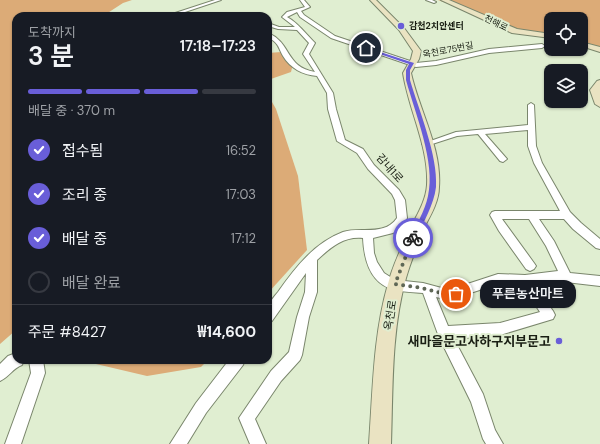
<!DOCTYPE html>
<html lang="ko">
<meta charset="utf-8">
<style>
:root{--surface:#171b24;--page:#242831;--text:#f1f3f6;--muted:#9ea1a6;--line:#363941;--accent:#695ed8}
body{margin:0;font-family:"DM Sans","Noto Sans KR",sans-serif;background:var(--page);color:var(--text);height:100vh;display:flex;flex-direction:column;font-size:15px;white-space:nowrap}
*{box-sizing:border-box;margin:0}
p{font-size:13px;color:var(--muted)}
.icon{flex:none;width:22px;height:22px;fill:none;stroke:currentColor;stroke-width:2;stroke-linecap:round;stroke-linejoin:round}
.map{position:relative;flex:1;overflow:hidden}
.details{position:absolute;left:12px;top:12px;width:260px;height:352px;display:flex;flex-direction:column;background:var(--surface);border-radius:12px;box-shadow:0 1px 3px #0004}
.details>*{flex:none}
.buttons{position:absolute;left:544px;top:12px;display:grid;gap:8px}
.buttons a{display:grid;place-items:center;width:44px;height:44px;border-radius:8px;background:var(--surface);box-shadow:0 1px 3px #0004;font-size:20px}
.pin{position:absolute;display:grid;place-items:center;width:34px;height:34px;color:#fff;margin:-17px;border:2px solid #fff;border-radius:50%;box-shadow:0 1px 4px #0007}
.courier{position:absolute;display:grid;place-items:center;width:40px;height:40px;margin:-20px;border:3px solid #695ed8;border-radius:50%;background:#fff;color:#222;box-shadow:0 1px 5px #0007}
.bubble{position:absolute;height:28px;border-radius:12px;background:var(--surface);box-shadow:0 1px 3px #0004;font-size:13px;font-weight:600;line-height:28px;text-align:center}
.headline em{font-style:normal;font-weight:600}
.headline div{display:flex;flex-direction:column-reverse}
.headline{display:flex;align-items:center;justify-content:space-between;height:68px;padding:0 16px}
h1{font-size:26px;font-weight:600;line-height:30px}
.bar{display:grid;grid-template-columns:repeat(4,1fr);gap:6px 4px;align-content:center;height:48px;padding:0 16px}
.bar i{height:5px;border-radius:3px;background:var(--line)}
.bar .active{background:var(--accent)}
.bar p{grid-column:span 4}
.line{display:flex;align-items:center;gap:10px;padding:0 16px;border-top:1px solid var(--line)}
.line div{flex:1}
ol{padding:0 16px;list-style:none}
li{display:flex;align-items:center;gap:12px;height:44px}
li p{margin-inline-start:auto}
li .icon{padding:4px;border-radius:50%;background:var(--accent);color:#fff;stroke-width:4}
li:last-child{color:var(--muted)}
li i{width:22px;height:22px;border:2px solid var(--line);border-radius:50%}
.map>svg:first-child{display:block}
</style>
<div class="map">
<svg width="600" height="444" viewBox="0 0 600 444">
<rect width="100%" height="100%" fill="#e0eed1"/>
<!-- green -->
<g fill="#dcab77">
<polygon points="0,0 132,0 123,3 103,16 16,16 16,330 0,344"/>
<polygon points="438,0 600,0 600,51 581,44 581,19 551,19 551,33 523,32"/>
<polygon points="281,52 282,55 293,64 291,72 268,80 268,53"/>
<polygon points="268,95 276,109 298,176 307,250 268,293"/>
<polygon points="79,360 208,360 201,367 147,376"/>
</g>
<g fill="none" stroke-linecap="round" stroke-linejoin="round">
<!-- street casing -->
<g stroke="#7a866c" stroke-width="2">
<g id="street">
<polygon points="215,0 221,0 173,16 166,16"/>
<path d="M300 0H304L310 7 301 11 304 15 335 36 416 63 436 61 489 49 542 44 545 46 542 48 489 53 436 65 416 67 331 38 300 17 297 12 287 17C298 23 306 34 315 43L309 54 333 93 336 109 345 140 363 149 374 165 399 190 405 200 407 218 402 227 393 233 373 238 374 253 377 262 384 273 395 280 423 283 449 290 498 274 525 275 558 271 546 246 529 219H502L534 263 536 266 534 269 530 271 526 269 499 231 490 215 492 212 495 211H560L534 163 528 146V130L485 134 507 159 503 162 500 161 478 134 457 136 426 146 422 144 456 132 528 125V105L531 103 534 105 536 146 542 163 570 212 581 223 600 239V249L596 248 573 229 564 219H539L554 241 570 273 600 276V286L557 281 534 284 553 311 555 315 553 319 500 335 454 339 483 394 495 430 503 444H486L483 439 471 402 439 337 423 293C414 292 404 292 395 290 370 284 364 260 363 238 344 236 331 247 317 260V292L309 317 302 355 300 360 281 381 255 419 266 444H250L239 418 271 371 289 352 297 317 305 292 306 273 272 321 268 323C268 318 267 312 268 307 269 302 275 296 278 292 295 268 314 243 343 232 360 226 384 237 397 218L395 200 392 194 368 169 357 153 337 141 328 109 327 93 317 76C303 75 290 68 283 56 277 45 280 45 268 37V33C292 43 285 67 315 72L303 54 309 43 297 30 278 29 268 26V23L279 27H295L282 17 287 12 305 7ZM498 284 522 285 540 312 500 323 448 326 436 297 449 300Z"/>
<polygon points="426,0 432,0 436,2 434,3"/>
<path d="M16 353V360H24L22 365C13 368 9 377 0 381V364L8 356Z"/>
<polygon points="29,360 43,360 45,373 21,444 5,444 31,373"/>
<polygon points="229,360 245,360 243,365 206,413 187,444 170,444 196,403"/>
</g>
</g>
<!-- secondary casing -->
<g stroke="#7a866c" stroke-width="2">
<g id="secondary">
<path d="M370 0H376L404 28 421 51 419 59 411 73C419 110 442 148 439 187 439 200 432 213 426 224 419 242 411 260 406 278 391 332 393 389 391 444H369C373 390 373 336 388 284 393 264 403 244 412 225 418 213 426 200 427 185 429 147 409 111 403 73L411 59 413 51 399 30Z"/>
<polygon points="441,0 449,0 517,29 551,34 551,38 512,33"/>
<polygon points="581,42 600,47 600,52 581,46"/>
<polygon points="600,80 600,107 595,104 590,90 597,81"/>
</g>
</g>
<!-- street -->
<use href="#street" fill="#fff" fill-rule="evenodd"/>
<!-- secondary -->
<use href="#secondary" fill="#eae3c2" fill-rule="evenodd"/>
</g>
<!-- route -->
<path fill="#695ed8" d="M365 47 414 63 410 70V80C419 111 438 155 436 187 434 205 423 222 417 238L413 241 410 238C416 225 425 211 428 196 436 163 415 113 406 80V70L409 64 365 49Z"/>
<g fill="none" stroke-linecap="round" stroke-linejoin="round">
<!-- done -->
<polyline stroke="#5f6756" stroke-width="4" stroke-dasharray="0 7.2" points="413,238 395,284 422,288 449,295 456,294"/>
</g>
<!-- markers -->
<g fill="#695ed8" stroke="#e0eed1" stroke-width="1.5">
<circle cx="401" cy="26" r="4"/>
<circle cx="559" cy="341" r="4"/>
</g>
<g text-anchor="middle" stroke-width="4" stroke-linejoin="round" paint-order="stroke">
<!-- far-street labels -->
<g font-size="9" fill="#191e13" stroke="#e0eed1">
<text transform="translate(496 23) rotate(26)" y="3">천해로</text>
<text transform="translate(448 50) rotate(-11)" y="3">옥천로75번길</text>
</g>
<!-- far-poi labels -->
<g font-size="9" font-weight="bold" fill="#191e13" stroke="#e0eed1" text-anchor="start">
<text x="409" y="29">감천2치안센터</text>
</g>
<!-- street labels -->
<g font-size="11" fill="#191e13" stroke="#e0eed1">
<text transform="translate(390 168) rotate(48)" y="4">감내1로</text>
<text transform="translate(390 315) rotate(-81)" y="4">옥천로</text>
</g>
<!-- near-poi labels -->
<g font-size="13" font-weight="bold" fill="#191e13" stroke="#e0eed1" text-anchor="end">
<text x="551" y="346">새마을문고사하구지부문고</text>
</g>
</g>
</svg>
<div class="buttons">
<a><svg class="icon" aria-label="locate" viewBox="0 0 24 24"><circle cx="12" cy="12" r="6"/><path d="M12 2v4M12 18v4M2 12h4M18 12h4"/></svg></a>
<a><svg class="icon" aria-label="layers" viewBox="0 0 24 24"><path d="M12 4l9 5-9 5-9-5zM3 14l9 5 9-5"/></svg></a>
</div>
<div class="pin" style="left:456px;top:294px;background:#ea580c"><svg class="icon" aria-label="bag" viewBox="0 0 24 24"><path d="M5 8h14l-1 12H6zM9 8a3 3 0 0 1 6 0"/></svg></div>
<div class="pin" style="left:366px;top:48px;background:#1f2937"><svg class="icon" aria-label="home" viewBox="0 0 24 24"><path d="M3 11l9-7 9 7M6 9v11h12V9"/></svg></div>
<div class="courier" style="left:413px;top:238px"><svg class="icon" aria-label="bike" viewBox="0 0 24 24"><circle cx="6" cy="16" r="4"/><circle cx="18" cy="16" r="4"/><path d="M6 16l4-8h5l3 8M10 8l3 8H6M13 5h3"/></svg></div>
<div class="bubble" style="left:480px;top:280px;width:96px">푸른농산마트</div>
<section class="details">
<div class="headline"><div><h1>3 분</h1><p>도착까지</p></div><em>17:18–17:23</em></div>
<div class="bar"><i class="active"></i><i class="active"></i><i class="active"></i><i></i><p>배달 중 · 370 m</p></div>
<ol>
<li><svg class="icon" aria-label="check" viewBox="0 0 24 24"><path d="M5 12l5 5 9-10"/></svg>접수됨<p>16:52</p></li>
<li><svg class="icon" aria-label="check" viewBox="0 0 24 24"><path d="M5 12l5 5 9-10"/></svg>조리 중<p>17:03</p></li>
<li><svg class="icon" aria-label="check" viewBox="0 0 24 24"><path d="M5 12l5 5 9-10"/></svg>배달 중<p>17:12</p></li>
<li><i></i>배달 완료</li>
</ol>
<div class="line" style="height:52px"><div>주문 #8427</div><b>₩14,600</b></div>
</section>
</div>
